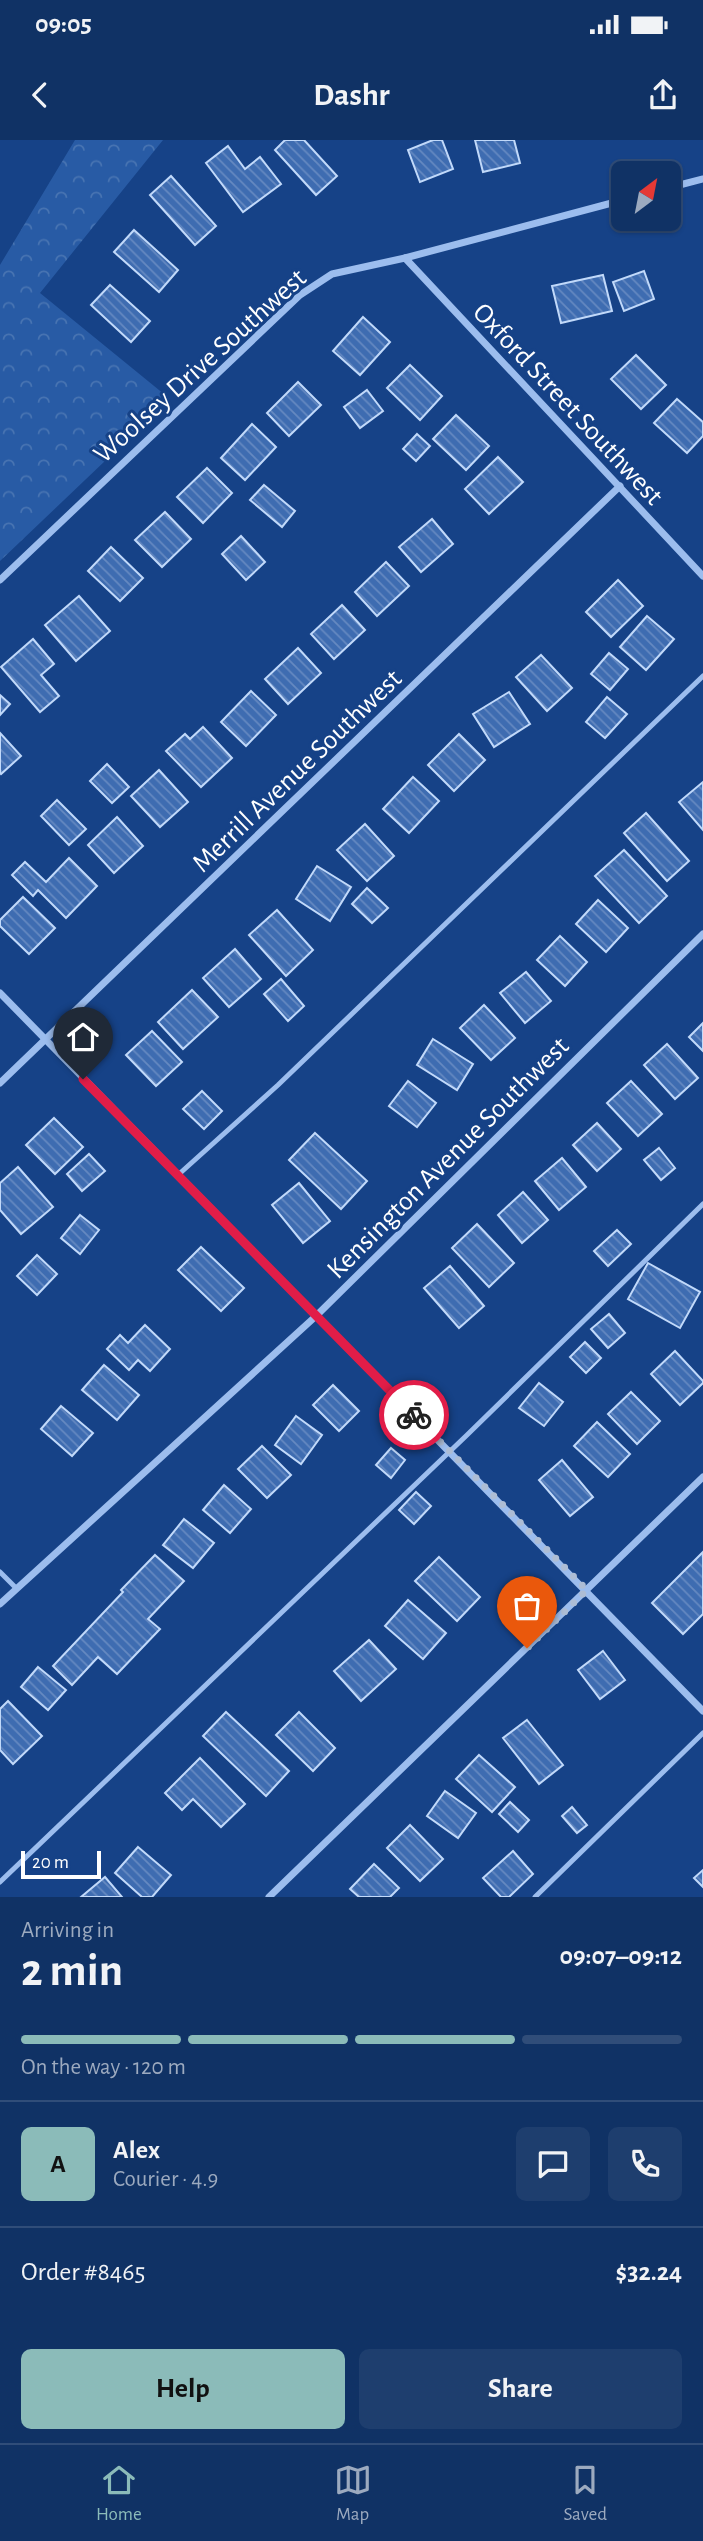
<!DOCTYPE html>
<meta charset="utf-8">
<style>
:root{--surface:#103265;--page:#1e3e6e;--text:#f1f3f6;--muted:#9caabf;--line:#304d79;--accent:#8bbbb9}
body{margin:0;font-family:"Alegreya Sans",sans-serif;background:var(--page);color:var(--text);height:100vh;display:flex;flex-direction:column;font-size:26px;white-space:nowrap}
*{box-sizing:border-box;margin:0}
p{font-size:23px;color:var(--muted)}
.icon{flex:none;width:38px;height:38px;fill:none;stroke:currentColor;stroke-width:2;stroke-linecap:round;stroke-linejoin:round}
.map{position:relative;height:1757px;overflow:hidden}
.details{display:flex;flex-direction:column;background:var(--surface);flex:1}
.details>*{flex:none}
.needle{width:46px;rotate:32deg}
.controls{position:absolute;left:611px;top:21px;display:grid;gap:14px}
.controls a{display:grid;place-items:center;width:70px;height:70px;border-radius:10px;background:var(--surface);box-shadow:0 2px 5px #0004,0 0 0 2px var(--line);font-size:35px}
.scale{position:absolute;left:21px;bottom:18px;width:80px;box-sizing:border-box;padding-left:7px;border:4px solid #fff;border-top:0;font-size:19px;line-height:24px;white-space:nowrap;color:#fff;-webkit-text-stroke:5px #164287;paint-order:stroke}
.pin{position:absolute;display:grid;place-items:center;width:60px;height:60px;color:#fff;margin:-72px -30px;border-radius:50% 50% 50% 0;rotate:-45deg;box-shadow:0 0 7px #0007}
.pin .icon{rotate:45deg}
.courier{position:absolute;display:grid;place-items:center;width:70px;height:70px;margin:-35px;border:5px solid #e11d48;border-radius:50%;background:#fff;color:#222;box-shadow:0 2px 9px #0007}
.headline em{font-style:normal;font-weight:700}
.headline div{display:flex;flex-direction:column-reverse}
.headline{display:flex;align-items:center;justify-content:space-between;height:119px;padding:0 21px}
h1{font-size:46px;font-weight:700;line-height:52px}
.bar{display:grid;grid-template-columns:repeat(4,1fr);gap:10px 7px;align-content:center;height:84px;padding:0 21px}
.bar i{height:9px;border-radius:5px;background:var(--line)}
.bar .current{background:var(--accent)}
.bar p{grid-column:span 4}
.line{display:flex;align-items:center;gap:18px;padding:0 21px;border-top:2px solid var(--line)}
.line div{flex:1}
.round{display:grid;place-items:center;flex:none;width:74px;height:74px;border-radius:10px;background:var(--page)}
.cta{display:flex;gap:14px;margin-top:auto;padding:14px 21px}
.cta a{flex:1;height:80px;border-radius:10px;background:var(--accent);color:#111;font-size:28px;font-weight:700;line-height:80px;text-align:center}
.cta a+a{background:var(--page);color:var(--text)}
.status{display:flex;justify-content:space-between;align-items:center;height:49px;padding:0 35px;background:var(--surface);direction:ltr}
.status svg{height:19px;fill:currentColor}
header{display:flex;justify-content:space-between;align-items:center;height:91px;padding:0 21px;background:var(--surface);font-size:32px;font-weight:700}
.dock{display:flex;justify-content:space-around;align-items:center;height:98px;border-top:2px solid var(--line);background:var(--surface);font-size:19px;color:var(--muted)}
.dock a{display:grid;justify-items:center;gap:4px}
.dock .current{color:var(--accent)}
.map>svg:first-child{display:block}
</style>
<div class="status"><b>09:05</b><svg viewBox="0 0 49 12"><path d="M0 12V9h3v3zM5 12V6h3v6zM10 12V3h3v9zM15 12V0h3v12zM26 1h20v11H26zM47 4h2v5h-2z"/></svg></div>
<header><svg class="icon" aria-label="back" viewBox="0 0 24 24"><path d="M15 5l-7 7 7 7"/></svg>Dashr<svg class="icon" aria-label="share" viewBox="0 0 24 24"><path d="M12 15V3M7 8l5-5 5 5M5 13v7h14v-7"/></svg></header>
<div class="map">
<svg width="703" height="1757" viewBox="0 0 703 1757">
<defs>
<pattern id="forest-crowns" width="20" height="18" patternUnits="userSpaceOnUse" patternTransform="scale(1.75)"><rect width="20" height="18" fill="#285ba5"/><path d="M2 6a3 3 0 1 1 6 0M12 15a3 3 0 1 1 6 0" fill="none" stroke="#4874b2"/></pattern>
<pattern id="building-back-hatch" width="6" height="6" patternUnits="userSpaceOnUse" patternTransform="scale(1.75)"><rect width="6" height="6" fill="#3e6cb1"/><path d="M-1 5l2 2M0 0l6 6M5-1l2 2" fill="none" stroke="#6589c1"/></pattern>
</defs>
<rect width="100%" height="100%" fill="#164287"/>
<!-- forest -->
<polygon fill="url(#forest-crowns)" points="75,0 163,0 40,153 170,259 0,421 0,125"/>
<!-- building -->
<g fill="url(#building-back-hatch)" stroke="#c1d9fa" stroke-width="2">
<polygon points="285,0 304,0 337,36 316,55 275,10"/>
<polygon points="433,0 442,0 453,29 420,42 408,10"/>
<polygon points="475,0 514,0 520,23 483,32"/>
<polygon points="228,6 245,29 260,17 281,44 243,72 206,23"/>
<polygon points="171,36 216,86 195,105 150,55"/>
<polygon points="134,90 178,130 159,152 114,112"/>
<polygon points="644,131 654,159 624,171 613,142"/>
<polygon points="603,135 612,171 561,183 552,146"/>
<polygon points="110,145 150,181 131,202 91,165"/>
<polygon points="363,177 390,202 360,235 333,211"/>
<polygon points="636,215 666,245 641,269 611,239"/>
<polygon points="410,225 442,256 420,280 387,248"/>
<polygon points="298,242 321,265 289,296 267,273"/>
<polygon points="367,250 383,271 360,288 344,267"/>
<polygon points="677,259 703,282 703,296 687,313 654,283"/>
<polygon points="456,275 489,306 466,330 433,299"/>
<polygon points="252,284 276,307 245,340 221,318"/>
<polygon points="417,294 430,306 416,321 403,309"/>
<polygon points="498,317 523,342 489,374 465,349"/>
<polygon points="207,328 232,353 203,383 177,357"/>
<polygon points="264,345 295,371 282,387 250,360"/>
<polygon points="165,372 191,399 162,427 135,400"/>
<polygon points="432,379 453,404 421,432 399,407"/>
<polygon points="241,396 265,422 246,440 222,414"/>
<polygon points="111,407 143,438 120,461 88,431"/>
<polygon points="386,422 409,446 377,476 355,452"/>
<polygon points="618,440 643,466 611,497 586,472"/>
<polygon points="79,456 110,491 76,521 45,485"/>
<polygon points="342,465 365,490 334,519 311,494"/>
<polygon points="647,476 674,499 646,530 620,507"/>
<polygon points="33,499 54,524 41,535 59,556 40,572 1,527"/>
<polygon points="298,508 321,533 288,564 265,539"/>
<polygon points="609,513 628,529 610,550 591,534"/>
<polygon points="541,515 572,548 547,571 516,537"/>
<polygon points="251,551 276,575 246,606 221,582"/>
<polygon points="509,552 530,584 494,607 473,574"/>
<polygon points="0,555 10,564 0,575"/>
<polygon points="607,557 627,574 605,598 586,582"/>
<polygon points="203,587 232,618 201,647 166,611 185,594 190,599"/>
<polygon points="0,593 21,616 1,634 0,633"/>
<polygon points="459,594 485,620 454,651 428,625"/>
<polygon points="107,624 129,647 112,663 90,641"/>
<polygon points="159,630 188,662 160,687 131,656"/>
<polygon points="413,637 439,661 409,693 383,669"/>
<polygon points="703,642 703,690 679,662"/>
<polygon points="57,660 86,689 69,705 41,676"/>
<polygon points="646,673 689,721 667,741 624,693"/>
<polygon points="117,677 143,706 114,733 88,705"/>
<polygon points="365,684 394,716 367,741 337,710"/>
<polygon points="624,710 667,756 639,783 595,736"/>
<polygon points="69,718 97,746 66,778 38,750 33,756 12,735 25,722 46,742"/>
<polygon points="317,726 351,747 330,781 296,759"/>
<polygon points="367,748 388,768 372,783 352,764"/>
<polygon points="23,757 55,788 29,814 0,786 0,780"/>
<polygon points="598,760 628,788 606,812 576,784"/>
<polygon points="277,770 313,810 286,836 249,795"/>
<polygon points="560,796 587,822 565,846 537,820"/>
<polygon points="235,809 261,839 229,867 203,838"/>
<polygon points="526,832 551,861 525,883 500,853"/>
<polygon points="281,839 304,866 288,881 264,854"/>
<polygon points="192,850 218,877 183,909 158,882"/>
<polygon points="484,865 515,898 491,920 460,888"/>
<polygon points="703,883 703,911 689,897"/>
<polygon points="152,891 182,922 156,946 126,915"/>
<polygon points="433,899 473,924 457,950 417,925"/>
<polygon points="667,904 698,938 675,959 644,925"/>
<polygon points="408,941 436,963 417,987 389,966"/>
<polygon points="631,941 662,974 638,996 607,963"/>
<polygon points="202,951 222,971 204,989 183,969"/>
<polygon points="54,978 83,1007 55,1034 26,1005"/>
<polygon points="597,983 621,1009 597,1031 573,1005"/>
<polygon points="315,993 367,1041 341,1069 289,1020"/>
<polygon points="659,1008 675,1028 661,1040 644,1020"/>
<polygon points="89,1014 105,1031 82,1051 67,1034"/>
<polygon points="562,1018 586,1047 559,1070 535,1041"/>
<polygon points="18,1027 53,1067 21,1094 0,1070 0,1043"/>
<polygon points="299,1043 330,1081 303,1103 272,1065"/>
<polygon points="523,1052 548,1080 522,1103 498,1075"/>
<polygon points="80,1075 99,1090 80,1114 61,1098"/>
<polygon points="477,1084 514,1123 489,1147 452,1108"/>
<polygon points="617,1090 631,1104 608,1126 594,1111"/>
<polygon points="201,1107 244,1148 221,1171 178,1130"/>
<polygon points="37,1115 57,1134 37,1155 17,1136"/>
<polygon points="648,1123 700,1152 680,1188 628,1159"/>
<polygon points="450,1126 484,1166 459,1188 424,1148"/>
<polygon points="609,1174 625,1193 608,1208 591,1189"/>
<polygon points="145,1185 170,1209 150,1231 138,1220 129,1230 107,1209 120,1195 128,1203"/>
<polygon points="585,1202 601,1218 586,1233 570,1217"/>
<polygon points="675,1211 703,1241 703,1243 680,1265 651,1234"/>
<polygon points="104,1225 139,1255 117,1280 82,1250"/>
<polygon points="539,1243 563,1262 544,1286 519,1268"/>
<polygon points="333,1245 359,1271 339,1291 313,1265"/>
<polygon points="631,1252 660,1281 637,1304 608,1274"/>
<polygon points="61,1266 93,1293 72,1316 41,1289"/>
<polygon points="296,1276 322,1295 301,1324 275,1305"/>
<polygon points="597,1282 630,1314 608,1337 574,1306"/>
<polygon points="262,1306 291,1335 267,1358 238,1329"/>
<polygon points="391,1308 405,1320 391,1338 376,1325"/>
<polygon points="562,1320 593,1357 570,1376 539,1340"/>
<polygon points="224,1345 251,1369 230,1393 203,1370"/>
<polygon points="416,1352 431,1366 414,1384 399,1370"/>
<polygon points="184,1379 214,1403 193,1428 163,1405"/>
<polygon points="703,1412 703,1474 683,1494 652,1463"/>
<polygon points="155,1415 184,1441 148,1479 160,1489 117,1534 98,1517 72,1545 53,1526 123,1452 121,1450"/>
<polygon points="439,1417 480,1457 457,1481 415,1441"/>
<polygon points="408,1460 446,1493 423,1519 385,1486"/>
<polygon points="369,1500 396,1529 361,1561 334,1531"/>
<polygon points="603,1511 625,1540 600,1559 578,1530"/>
<polygon points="38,1527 66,1550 48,1570 21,1547"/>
<polygon points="8,1561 42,1596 13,1624 0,1610 0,1569"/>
<polygon points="226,1572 289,1631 266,1656 203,1596"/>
<polygon points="299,1572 335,1608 313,1631 276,1595"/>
<polygon points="527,1580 563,1625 539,1644 503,1598"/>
<polygon points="479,1615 515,1647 492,1672 456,1639"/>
<polygon points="200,1618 245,1664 221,1687 193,1659 182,1670 165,1653"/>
<polygon points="445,1651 476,1673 458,1698 427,1676"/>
<polygon points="510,1662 529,1680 518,1692 499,1674"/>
<polygon points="572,1667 587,1685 577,1693 562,1676"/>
<polygon points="410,1685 443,1719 420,1741 387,1708"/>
<polygon points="138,1707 171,1735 152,1757 142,1757 115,1733"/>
<polygon points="513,1711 533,1734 509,1757 501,1757 483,1738"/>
<polygon points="374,1724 399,1748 390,1757 359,1757 350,1749"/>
<polygon points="703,1730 703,1747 694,1738"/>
<polygon points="105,1737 122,1757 81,1757"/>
</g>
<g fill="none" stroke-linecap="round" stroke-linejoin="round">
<!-- service -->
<g stroke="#9cbdee" stroke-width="5">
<polyline points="178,1035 278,945 703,536"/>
<polyline points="0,1432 16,1448"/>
<polyline points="0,1742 467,1295 703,1064"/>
<polyline points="535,1757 703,1593"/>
</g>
<!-- minor -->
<g stroke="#9cbdee" stroke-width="7">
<polyline points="668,48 703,39"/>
<polyline points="405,118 703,436"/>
<polyline points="0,440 300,155 332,134 405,118 623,60"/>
<polyline points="0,853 703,1571"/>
<polyline points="0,943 620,346"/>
<polyline points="0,1464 316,1176 703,794"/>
<polyline points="269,1757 703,1337"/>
</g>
</g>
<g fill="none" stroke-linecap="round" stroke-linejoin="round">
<!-- done -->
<polyline stroke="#adbdd5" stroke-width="7" stroke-dasharray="0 12.6" points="414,1275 587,1450 527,1508"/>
<!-- route -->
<polyline stroke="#e11d48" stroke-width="9" points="83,939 414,1275"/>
</g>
<g text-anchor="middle" stroke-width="6" stroke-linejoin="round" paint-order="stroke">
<!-- street labels -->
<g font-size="28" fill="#fff" stroke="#164287">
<text transform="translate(199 225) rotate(-42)" y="10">Woolsey Drive Southwest</text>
<text transform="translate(569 263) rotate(47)" y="10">Oxford Street Southwest</text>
<text transform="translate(296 630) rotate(-44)" y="10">Merrill Avenue Southwest</text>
<text transform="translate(447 1017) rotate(-45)" y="10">Kensington Avenue Southwest</text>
</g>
</g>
</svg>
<div class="controls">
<a><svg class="needle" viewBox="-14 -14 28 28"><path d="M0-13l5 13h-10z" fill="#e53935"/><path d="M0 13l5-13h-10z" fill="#9caabf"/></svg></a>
</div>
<div class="scale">20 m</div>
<div class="pin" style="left:527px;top:1508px;background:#ea580c"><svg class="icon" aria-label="bag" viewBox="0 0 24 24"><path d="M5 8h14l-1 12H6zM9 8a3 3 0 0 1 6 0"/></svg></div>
<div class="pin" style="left:83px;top:939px;background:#1f2937"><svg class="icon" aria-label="home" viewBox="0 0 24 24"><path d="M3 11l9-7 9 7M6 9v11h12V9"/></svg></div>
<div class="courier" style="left:414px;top:1275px"><svg class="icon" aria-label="bike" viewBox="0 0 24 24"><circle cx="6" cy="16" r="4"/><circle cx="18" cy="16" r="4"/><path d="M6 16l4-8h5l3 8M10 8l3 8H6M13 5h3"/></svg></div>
</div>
<section class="details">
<div class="headline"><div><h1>2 min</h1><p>Arriving in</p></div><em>09:07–09:12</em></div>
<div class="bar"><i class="current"></i><i class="current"></i><i class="current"></i><i></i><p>On the way · 120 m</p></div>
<div class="line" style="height:126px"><b class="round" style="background:var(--accent);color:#111">A</b><div><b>Alex</b><p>Courier · 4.9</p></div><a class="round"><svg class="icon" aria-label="chat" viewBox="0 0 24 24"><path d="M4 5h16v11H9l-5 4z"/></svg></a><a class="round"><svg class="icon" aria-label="phone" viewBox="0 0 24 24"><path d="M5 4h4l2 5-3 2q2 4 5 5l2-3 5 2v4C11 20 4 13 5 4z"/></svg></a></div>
<div class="line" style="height:91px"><div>Order #8465</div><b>$32.24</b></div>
<div class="cta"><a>Help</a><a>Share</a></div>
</section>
<nav class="dock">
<a class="current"><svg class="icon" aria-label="home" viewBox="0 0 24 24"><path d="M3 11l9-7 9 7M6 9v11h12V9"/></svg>Home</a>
<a><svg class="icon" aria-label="map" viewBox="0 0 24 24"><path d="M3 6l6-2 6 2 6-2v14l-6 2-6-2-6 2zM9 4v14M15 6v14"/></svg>Map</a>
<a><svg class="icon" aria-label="saved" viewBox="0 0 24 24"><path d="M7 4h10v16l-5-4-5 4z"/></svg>Saved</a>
</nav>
